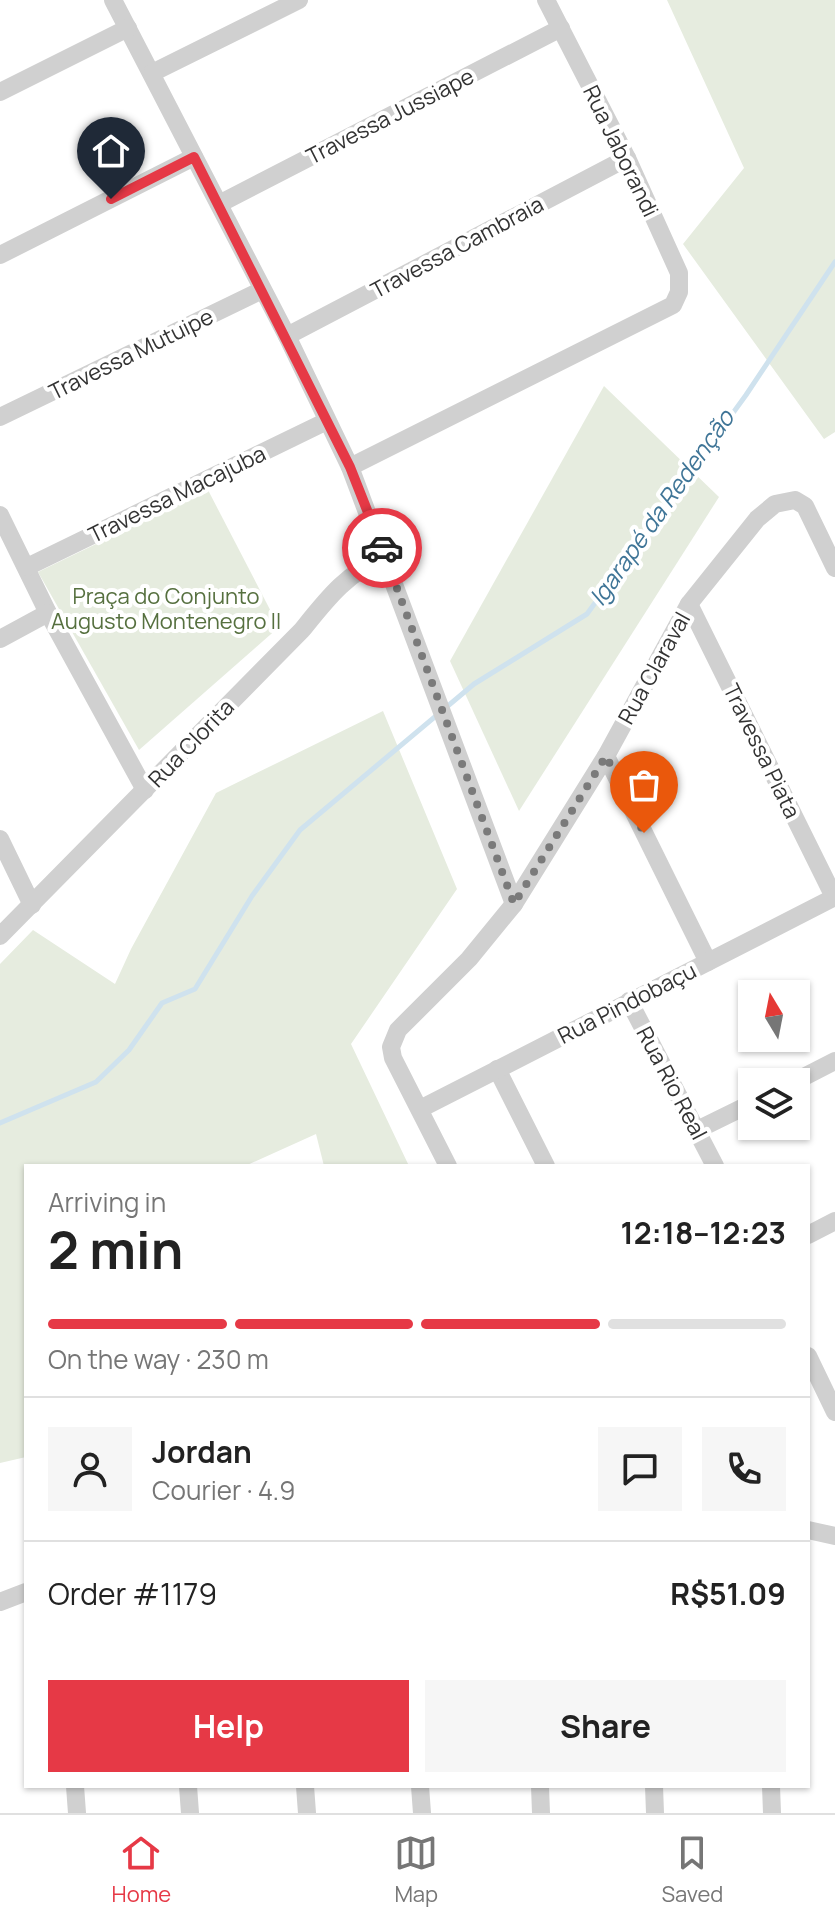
<!DOCTYPE html>
<meta charset="utf-8">
<style>
:root{--surface:#fff;--page:#f6f6f6;--text:#222;--muted:#767676;--line:#e0e0e0;--accent:#e63946}
body{margin:0;font-family:Manrope,sans-serif;background:var(--page);color:var(--text);height:100vh;display:flex;flex-direction:column;font-size:30px;white-space:nowrap}
*{box-sizing:border-box;margin:0}
p{font-size:26px;color:var(--muted)}
.icon{flex:none;width:44px;height:44px;fill:none;stroke:currentColor;stroke-width:2;stroke-linecap:round;stroke-linejoin:round}
.map{position:relative;flex:1;overflow:hidden}
.drawer{position:absolute;left:24px;top:1164px;width:786px;height:624px;display:flex;flex-direction:column;background:var(--surface);border-radius:0px;box-shadow:0 2px 6px #0004}
.drawer>*{flex:none}
.needle{width:52px;rotate:350deg}
.controls{position:absolute;left:738px;top:980px;display:grid;gap:16px}
.controls a{display:grid;place-items:center;width:72px;height:72px;border-radius:0px;background:var(--surface);box-shadow:0 2px 6px #0004;font-size:40px}
.pin{position:absolute;display:grid;place-items:center;width:68px;height:68px;color:#fff;margin:-82px -34px;border-radius:50% 50% 50% 0;rotate:-45deg;box-shadow:0 0 8px #0007}
.pin .icon{rotate:45deg}
.courier{position:absolute;display:grid;place-items:center;width:80px;height:80px;margin:-40px;border:6px solid #e63946;border-radius:50%;background:#fff;color:#222;box-shadow:0 2px 10px #0007}
.headline em{font-style:normal;font-weight:700}
.headline div{display:flex;flex-direction:column-reverse}
.headline{display:flex;align-items:center;justify-content:space-between;height:136px;padding:0 24px}
h1{font-size:52px;font-weight:700;line-height:60px}
.bar{display:grid;grid-template-columns:repeat(4,1fr);gap:12px 8px;align-content:center;height:96px;padding:0 24px}
.bar i{height:10px;border-radius:6px;background:var(--line)}
.bar .current{background:var(--accent)}
.bar p{grid-column:span 4}
.line{display:flex;align-items:center;gap:20px;padding:0 24px;border-top:2px solid var(--line)}
.line div{flex:1}
.round{display:grid;place-items:center;flex:none;width:84px;height:84px;border-radius:0px;background:var(--page)}
.button{display:flex;gap:16px;margin-top:auto;padding:16px 24px}
.button a{flex:1;height:92px;border-radius:0px;background:var(--accent);color:#fff;font-size:32px;font-weight:700;line-height:92px;text-align:center}
.button a+a{background:var(--page);color:var(--text)}
.dock{display:flex;justify-content:space-around;align-items:center;height:112px;border-top:2px solid var(--line);background:var(--surface);font-size:22px;color:var(--muted)}
.dock a{display:grid;justify-items:center;gap:4px}
.dock .current{color:var(--accent)}
.map>svg:first-child{display:block}
</style>
<div class="map">
<svg width="835" height="1813" viewBox="0 0 835 1813">
<rect width="100%" height="100%" fill="#fff"/>
<!-- green -->
<g fill="#e6ecdf">
<polygon points="667,0 835,0 835,432 824,439 683,244 744,168"/>
<polygon points="604,386 719,497 519,811 450,661"/>
<polygon points="208,490 279,627 139,750 38,572"/>
<polygon points="383,711 457,889 351,1044 409,1166 324,1166 316,1134 245,1166 26,1166 26,1457 0,1463 0,964 33,930 115,984 131,949 216,793"/>
</g>
<g fill="none" stroke-linecap="round" stroke-linejoin="round">
<!-- stream -->
<polyline stroke="#cfe2ee" stroke-width="5" points="0,1123 96,1082 129,1050 162,1003 195,989 252,896 300,830 474,684 587,614 746,395 835,262"/>
<!-- minor -->
<g stroke="#d0d0d0" stroke-width="18">
<polyline points="113,0 287,336 350,467 514,904"/>
<polyline points="152,73 299,0"/>
<polyline points="0,92 128,28"/>
<polyline points="219,204 561,28"/>
<polyline points="0,255 194,157"/>
<polyline points="287,336 627,158"/>
<polyline points="0,417 262,290"/>
<polyline points="350,467 673,305 679,292 679,273 627,158 546,0"/>
<polyline points="0,515 48,613 145,790"/>
<polyline points="27,567 327,421"/>
<polyline points="689,604 834,897"/>
<polyline points="0,639 48,613"/>
<polyline points="606,756 708,962"/>
<polyline points="0,839 32,905"/>
<path d="M0 936 302 630C326 600 348 571 385 558"/>
<polyline points="629,1001 715,1166"/>
<polyline points="497,1069 546,1166"/>
<polyline points="794,1082 835,1061"/>
<polyline points="420,1109 835,897"/>
<polyline points="697,1130 752,1103"/>
<polyline points="448,1166 393,1058 391,1047 398,1030 469,959 514,904 606,756 689,604 757,519 775,504 795,500 805,506 835,568"/>
<polyline points="808,1235 835,1221"/>
<polyline points="808,1356 835,1412"/>
<polyline points="808,1530 835,1536"/>
<polyline points="0,1602 26,1592"/>
<polyline points="75,1786 77,1813"/>
<polyline points="188,1786 190,1813"/>
<polyline points="305,1786 307,1813"/>
<polyline points="420,1786 422,1813"/>
<polyline points="540,1786 541,1813"/>
<polyline points="654,1786 655,1813"/>
<polyline points="771,1786 772,1813"/>
</g>
</g>
<g fill="none" stroke-linecap="round" stroke-linejoin="round">
<!-- done -->
<polyline stroke="#7a7a7a" stroke-width="8" stroke-dasharray="0 14.4" points="382,548 514,904 606,756 644,833"/>
<!-- route -->
<polyline stroke="#e63946" stroke-width="10" points="111,199 194,157 350,467 382,548"/>
</g>
<g text-anchor="middle" stroke-width="8" stroke-linejoin="round" paint-order="stroke">
<!-- street labels -->
<g font-size="22" fill="#333" stroke="#fff">
<text transform="translate(390 116) rotate(-27)" y="8">Travessa Jussiape</text>
<text transform="translate(621 151) rotate(64)" y="8">Rua Jaborandi</text>
<text transform="translate(457 247) rotate(-28)" y="8">Travessa Cambraia</text>
<text transform="translate(131 354) rotate(-26)" y="8">Travessa Mutuipe</text>
<text transform="translate(177 494) rotate(-26)" y="8">Travessa Macajuba</text>
<text transform="translate(654 668) rotate(-61)" y="8">Rua Claraval</text>
<text transform="translate(191 743) rotate(-46)" y="8">Rua Clorita</text>
<text transform="translate(762 751) rotate(64)" y="8">Travessa Piata</text>
<text transform="translate(627 1003) rotate(-27)" y="8">Rua Pindobaçu</text>
<text transform="translate(672 1083) rotate(62)" y="8">Rua Rio Real</text>
</g>
<!-- park labels -->
<g font-size="22" fill="#56703f" stroke="#fff">
<text x="166" y="604">Praça do Conjunto<tspan x="166" dy="25">Augusto Montenegro II</tspan></text>
</g>
<!-- water labels -->
<g font-size="24" font-style="italic" fill="#3f7597" stroke="#fff">
<text transform="translate(662 508) rotate(-55)" y="8">Igarapé da Redenção</text>
</g>
</g>
</svg>
<div class="controls">
<a><svg class="needle" viewBox="-14 -14 28 28"><path d="M0-13l5 13h-10z" fill="#e53935"/><path d="M0 13l5-13h-10z" fill="#767676"/></svg></a>
<a><svg class="icon" aria-label="layers" viewBox="0 0 24 24"><path d="M12 4l9 5-9 5-9-5zM3 14l9 5 9-5"/></svg></a>
</div>
<div class="pin" style="left:644px;top:833px;background:#ea580c"><svg class="icon" aria-label="bag" viewBox="0 0 24 24"><path d="M5 8h14l-1 12H6zM9 8a3 3 0 0 1 6 0"/></svg></div>
<div class="pin" style="left:111px;top:199px;background:#1f2937"><svg class="icon" aria-label="home" viewBox="0 0 24 24"><path d="M3 11l9-7 9 7M6 9v11h12V9"/></svg></div>
<div class="courier" style="left:382px;top:548px"><svg class="icon" aria-label="car" viewBox="0 0 24 24"><path d="M5 17H2v-5l4-1 3-4h7l3 4 3 1v5h-3M9 17h6M6 11h13"/><circle cx="7" cy="17" r="2"/><circle cx="17" cy="17" r="2"/></svg></div>
<section class="drawer">
<div class="headline"><div><h1>2 min</h1><p>Arriving in</p></div><em>12:18–12:23</em></div>
<div class="bar"><i class="current"></i><i class="current"></i><i class="current"></i><i></i><p>On the way · 230 m</p></div>
<div class="line" style="height:144px"><a class="round"><svg class="icon" aria-label="person" viewBox="0 0 24 24"><circle cx="12" cy="8" r="4"/><path d="M4 21q1-7 8-7t8 7"/></svg></a><div><b>Jordan</b><p>Courier · 4.9</p></div><a class="round"><svg class="icon" aria-label="chat" viewBox="0 0 24 24"><path d="M4 5h16v11H9l-5 4z"/></svg></a><a class="round"><svg class="icon" aria-label="phone" viewBox="0 0 24 24"><path d="M5 4h4l2 5-3 2q2 4 5 5l2-3 5 2v4C11 20 4 13 5 4z"/></svg></a></div>
<div class="line" style="height:104px"><div>Order #1179</div><b>R$51.09</b></div>
<div class="button"><a>Help</a><a>Share</a></div>
</section>
</div>
<nav class="dock">
<a class="current"><svg class="icon" aria-label="home" viewBox="0 0 24 24"><path d="M3 11l9-7 9 7M6 9v11h12V9"/></svg>Home</a>
<a><svg class="icon" aria-label="map" viewBox="0 0 24 24"><path d="M3 6l6-2 6 2 6-2v14l-6 2-6-2-6 2zM9 4v14M15 6v14"/></svg>Map</a>
<a><svg class="icon" aria-label="saved" viewBox="0 0 24 24"><path d="M7 4h10v16l-5-4-5 4z"/></svg>Saved</a>
</nav>
